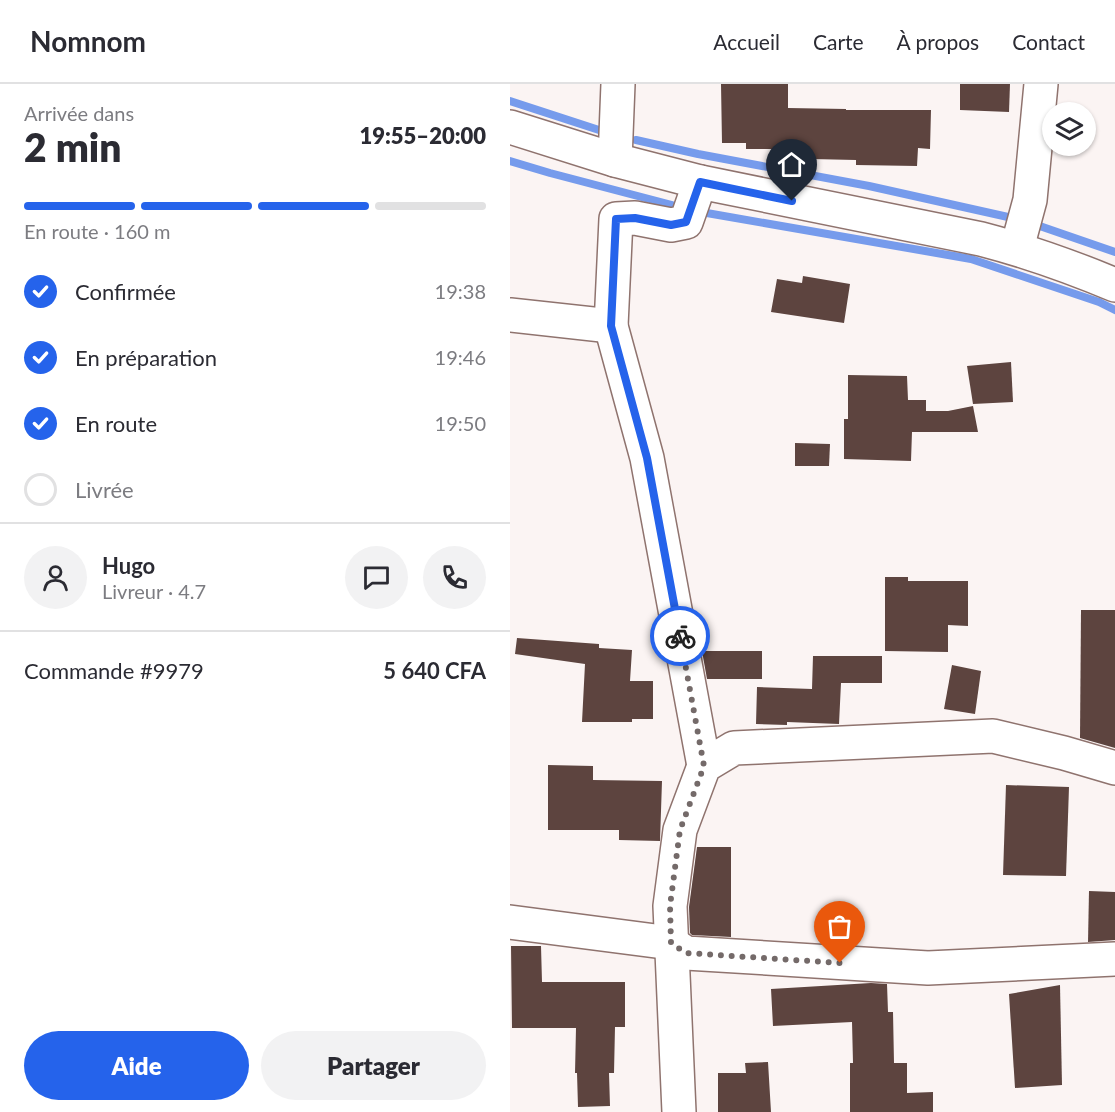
<!DOCTYPE html>
<html lang="fr">
<meta charset="utf-8">
<style>
:root{--surface:#fff;--page:#f2f2f3;--text:#2b2b33;--muted:#7c7c81;--line:#e1e1e2;--accent:#2563eb}
body{margin:0;font-family:Lato,sans-serif;background:var(--page);color:var(--text);height:100vh;display:flex;flex-direction:column;font-size:22px;white-space:nowrap}
*{box-sizing:border-box;margin:0}
p{font-size:20px;color:var(--muted)}
.icon{flex:none;width:33px;height:33px;fill:none;stroke:currentColor;stroke-width:2;stroke-linecap:round;stroke-linejoin:round}
.map{position:relative;flex:1;overflow:hidden}
.drawer{display:flex;flex-direction:column;background:var(--surface);width:510px}
.drawer>*{flex:none}
.buttons{position:absolute;left:532px;top:18px;display:grid;gap:12px}
.buttons a{display:grid;place-items:center;width:54px;height:54px;border-radius:50%;background:var(--surface);box-shadow:0 2px 4px #0004;font-size:30px}
.pin{position:absolute;display:grid;place-items:center;width:51px;height:51px;color:#fff;margin:-62px -26px;border-radius:50% 50% 50% 0;rotate:-45deg;box-shadow:0 0 6px #0007}
.pin .icon{rotate:45deg}
.courier{position:absolute;display:grid;place-items:center;width:60px;height:60px;margin:-30px;border:4px solid #2563eb;border-radius:50%;background:#fff;color:#222;box-shadow:0 2px 8px #0007}
.head em{font-style:normal;font-weight:800}
.head div{display:flex;flex-direction:column-reverse}
.head{display:flex;align-items:center;justify-content:space-between;height:102px;padding:0 24px}
h1{font-size:39px;font-weight:800;line-height:45px}
.bar{display:grid;grid-template-columns:repeat(4,1fr);gap:9px 6px;align-content:center;height:72px;padding:0 24px}
.bar i{height:8px;border-radius:4px;background:var(--line)}
.bar .on{background:var(--accent)}
.bar p{grid-column:span 4}
.line{display:flex;align-items:center;gap:15px;padding:0 24px;border-top:2px solid var(--line)}
.line div{flex:1}
.round{display:grid;place-items:center;flex:none;width:63px;height:63px;border-radius:32px;background:var(--page)}
ol{padding:0 24px;list-style:none}
li{display:flex;align-items:center;gap:18px;height:66px}
li p{margin-inline-start:auto}
li .icon{padding:6px;border-radius:50%;background:var(--accent);color:#fff;stroke-width:4}
li:last-child{color:var(--muted)}
li i{width:33px;height:33px;border:3px solid var(--line);border-radius:50%}
.action{display:flex;gap:12px;margin-top:auto;padding:12px 24px}
.action a{flex:1;height:69px;border-radius:36px;background:var(--accent);color:#fff;font-size:24px;font-weight:800;line-height:69px;text-align:center}
.action a+a{background:var(--page);color:var(--text)}
header{display:flex;align-items:center;gap:36px;box-sizing:border-box;height:84px;padding:0 30px;background:var(--surface);border-bottom:2px solid var(--line)}
header strong{font-size:28px}
nav{display:flex;gap:33px;margin-inline-start:auto;font-size:21px}
main{display:flex;flex:1;min-height:0}
.map>svg:first-child{display:block}
</style>
<header>
<strong>Nomnom</strong>
<nav><a>Accueil</a><a>Carte</a><a>À propos</a><a>Contact</a></nav>
</header>
<main>
<section class="drawer">
<div class="head"><div><h1>2 min</h1><p>Arrivée dans</p></div><em>19:55–20:00</em></div>
<div class="bar"><i class="on"></i><i class="on"></i><i class="on"></i><i></i><p>En route · 160 m</p></div>
<ol>
<li><svg class="icon" aria-label="check" viewBox="0 0 24 24"><path d="M5 12l5 5 9-10"/></svg>Confirmée<p>19:38</p></li>
<li><svg class="icon" aria-label="check" viewBox="0 0 24 24"><path d="M5 12l5 5 9-10"/></svg>En préparation<p>19:46</p></li>
<li><svg class="icon" aria-label="check" viewBox="0 0 24 24"><path d="M5 12l5 5 9-10"/></svg>En route<p>19:50</p></li>
<li><i></i>Livrée</li>
</ol>
<div class="line" style="height:108px"><a class="round"><svg class="icon" aria-label="person" viewBox="0 0 24 24"><circle cx="12" cy="8" r="4"/><path d="M4 21q1-7 8-7t8 7"/></svg></a><div><b>Hugo</b><p>Livreur · 4.7</p></div><a class="round"><svg class="icon" aria-label="chat" viewBox="0 0 24 24"><path d="M4 5h16v11H9l-5 4z"/></svg></a><a class="round"><svg class="icon" aria-label="phone" viewBox="0 0 24 24"><path d="M5 4h4l2 5-3 2q2 4 5 5l2-3 5 2v4C11 20 4 13 5 4z"/></svg></a></div>
<div class="line" style="height:78px"><div>Commande #9979</div><b>5 640 CFA</b></div>
<div class="action"><a>Aide</a><a>Partager</a></div>
</section>
<div class="map">
<svg width="605" height="1028" viewBox="0 0 605 1028">
<rect width="100%" height="100%" fill="#fbf4f3"/>
<g fill="none" stroke-linecap="round" stroke-linejoin="round">
<!-- stream -->
<g stroke="#769bec" stroke-width="8">
<polyline points="0,17 89,46"/>
<polyline points="126,56 188,70 359,102 507,135"/>
<polyline points="0,77 40,89 162,121"/>
<polyline points="191,128 461,175 589,218 605,226"/>
<polyline points="521,139 605,168"/>
</g>
</g>
<!-- building -->
<g fill="#5d443f">
<polygon points="211,0 278,0 278,24 336,25 336,26 421,26 420,65 408,64 407,82 346,81 346,76 301,75 301,65 236,65 236,59 212,59"/>
<polygon points="450,0 500,0 499,28 450,26"/>
<polygon points="293,192 340,200 334,239 261,228 267,195 292,199"/>
<polygon points="501,278 503,318 463,320 457,282"/>
<polygon points="338,291 397,292 398,316 416,316 416,327 438,327 463,322 468,348 402,348 401,377 334,375 334,335 338,335"/>
<polygon points="285,359 320,360 319,382 285,382"/>
<polygon points="375,493 398,493 398,497 458,497 458,542 438,541 438,568 375,567"/>
<polygon points="571,526 605,526 605,664 570,654"/>
<polygon points="7,554 89,560 89,564 122,566 120,597 143,597 143,635 122,635 122,638 72,638 75,580 5,570"/>
<polygon points="192,567 252,567 252,595 197,595"/>
<polygon points="303,572 372,572 372,599 331,599 329,640 277,638 277,641 246,640 247,603 302,605"/>
<polygon points="442,581 471,587 465,630 434,625"/>
<polygon points="38,681 83,682 83,696 152,697 150,757 109,756 109,746 38,746"/>
<polygon points="496,701 559,703 556,792 493,791"/>
<polygon points="187,763 221,763 221,853 182,851 180,849 179,823"/>
<polygon points="579,807 605,808 605,856 578,858"/>
<polygon points="1,862 31,862 32,898 115,898 115,943 105,943 104,989 99,989 100,1022 68,1023 67,989 65,989 66,944 2,944"/>
<polygon points="361,899 377,900 378,928 383,928 384,979 397,979 397,1009 423,1008 423,1028 340,1028 340,979 343,979 342,938 263,942 261,905"/>
<polygon points="550,901 552,1001 505,1004 499,910"/>
<polygon points="258,978 261,1028 208,1028 208,989 236,989 235,979"/>
</g>
<g fill="none" stroke-linecap="round" stroke-linejoin="round">
<!-- minor casing -->
<g stroke="#8f736e" stroke-width="36">
<g id="minor">
<path d="M0 43 105 76 190 98 471 155C517 167 562 183 605 201"/>
<polyline points="105,76 108,0"/>
<polyline points="190,98 176,138 161,141 125,134 106,135 101,242 137,374 194,682"/>
<polyline points="507,164 520,116 531,0"/>
<polyline points="0,231 101,242"/>
<polyline points="0,838 161,859 176,869 418,884 605,875"/>
<polyline points="169,1028 160,822 170,746 194,682 224,664 483,652 554,669 605,684"/>
</g>
</g>
<!-- minor -->
<use href="#minor" stroke="#fff" stroke-width="33"/>
</g>
<g fill="none" stroke-linecap="round" stroke-linejoin="round">
<!-- done -->
<polyline stroke="#746a69" stroke-width="6" stroke-dasharray="0 10.8" points="170,552 194,682 170,746 160,822 161,859 176,869 330,879"/>
<!-- route -->
<polyline stroke="#2563eb" stroke-width="8" points="170,552 137,374 101,242 106,135 125,134 161,141 176,138 190,98 282,117"/>
</g>
</svg>
<div class="buttons">
<a><svg class="icon" aria-label="layers" viewBox="0 0 24 24"><path d="M12 4l9 5-9 5-9-5zM3 14l9 5 9-5"/></svg></a>
</div>
<div class="pin" style="left:330px;top:879px;background:#ea580c"><svg class="icon" aria-label="bag" viewBox="0 0 24 24"><path d="M5 8h14l-1 12H6zM9 8a3 3 0 0 1 6 0"/></svg></div>
<div class="pin" style="left:282px;top:117px;background:#1f2937"><svg class="icon" aria-label="home" viewBox="0 0 24 24"><path d="M3 11l9-7 9 7M6 9v11h12V9"/></svg></div>
<div class="courier" style="left:170px;top:552px"><svg class="icon" aria-label="bike" viewBox="0 0 24 24"><circle cx="6" cy="16" r="4"/><circle cx="18" cy="16" r="4"/><path d="M6 16l4-8h5l3 8M10 8l3 8H6M13 5h3"/></svg></div>
</div>
</main>
